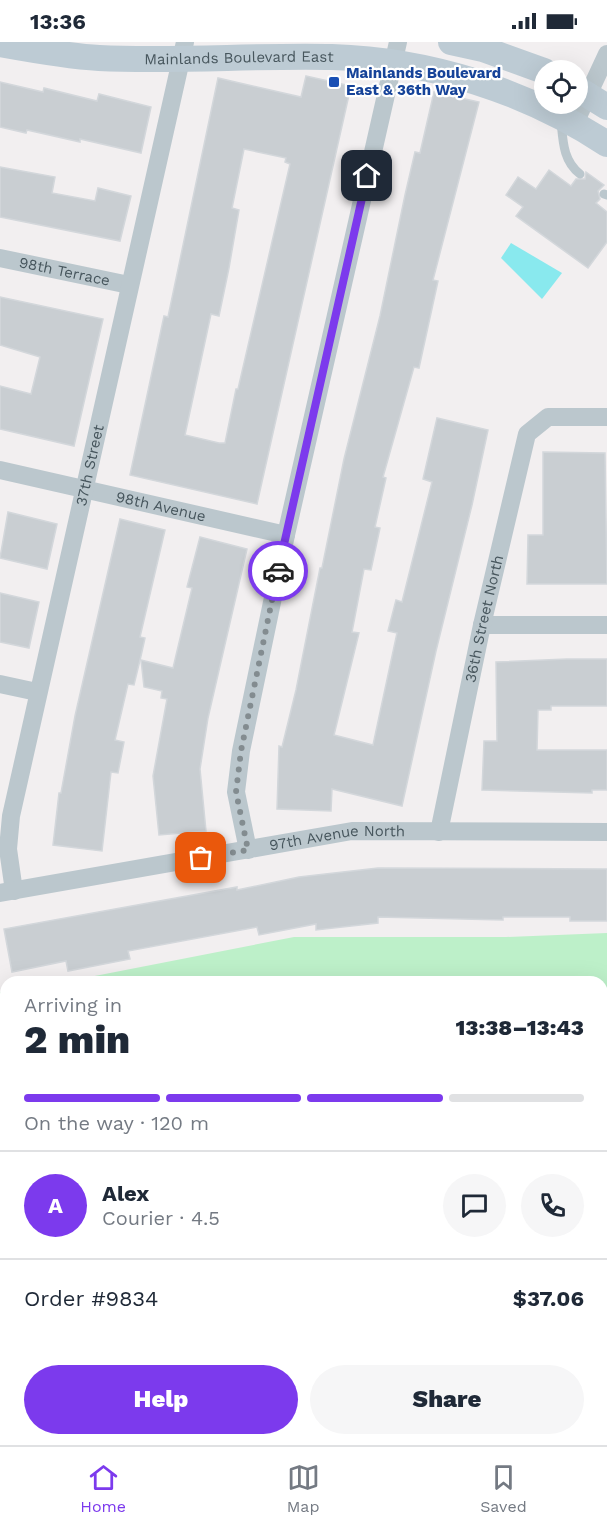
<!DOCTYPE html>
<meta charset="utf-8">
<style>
:root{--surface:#fff;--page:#f6f6f7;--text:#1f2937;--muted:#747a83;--line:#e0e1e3;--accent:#7c3aed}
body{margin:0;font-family:"Work Sans",sans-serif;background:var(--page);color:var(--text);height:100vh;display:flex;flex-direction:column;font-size:22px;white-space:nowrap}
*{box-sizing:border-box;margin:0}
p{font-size:20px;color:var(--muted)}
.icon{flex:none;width:33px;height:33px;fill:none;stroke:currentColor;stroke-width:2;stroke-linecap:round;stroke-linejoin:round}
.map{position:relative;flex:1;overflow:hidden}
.sheet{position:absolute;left:0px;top:934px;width:608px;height:470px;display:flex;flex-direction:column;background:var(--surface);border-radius:18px 18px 0 0;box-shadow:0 6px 24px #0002}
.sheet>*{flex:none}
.controls{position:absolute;left:534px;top:18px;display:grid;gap:12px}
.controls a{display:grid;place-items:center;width:54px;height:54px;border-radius:50%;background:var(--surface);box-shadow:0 6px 24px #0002;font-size:30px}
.pin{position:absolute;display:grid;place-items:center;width:51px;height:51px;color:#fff;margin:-26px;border-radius:12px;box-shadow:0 3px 9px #0006}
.courier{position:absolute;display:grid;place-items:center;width:60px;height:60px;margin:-30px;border:4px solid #7c3aed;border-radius:50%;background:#fff;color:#222;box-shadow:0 2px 8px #0007}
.summary em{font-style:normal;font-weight:800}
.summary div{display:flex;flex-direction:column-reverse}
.summary{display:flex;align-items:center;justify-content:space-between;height:102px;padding:0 24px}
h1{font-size:39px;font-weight:800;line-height:45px}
.bar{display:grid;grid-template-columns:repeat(4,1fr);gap:9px 6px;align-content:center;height:72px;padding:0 24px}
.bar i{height:8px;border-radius:4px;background:var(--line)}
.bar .current{background:var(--accent)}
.bar p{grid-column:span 4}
.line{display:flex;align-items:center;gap:15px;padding:0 24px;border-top:2px solid var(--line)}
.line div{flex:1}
.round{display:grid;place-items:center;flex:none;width:63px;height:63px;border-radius:32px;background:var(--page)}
.action{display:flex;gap:12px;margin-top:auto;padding:12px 24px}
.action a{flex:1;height:69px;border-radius:36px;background:var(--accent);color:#fff;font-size:24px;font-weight:800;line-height:69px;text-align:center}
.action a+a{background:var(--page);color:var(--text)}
.status{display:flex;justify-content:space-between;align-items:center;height:42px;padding:0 30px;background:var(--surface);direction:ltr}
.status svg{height:16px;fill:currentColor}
.tab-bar{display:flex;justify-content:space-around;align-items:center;height:84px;border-top:2px solid var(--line);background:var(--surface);font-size:16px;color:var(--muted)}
.tab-bar a{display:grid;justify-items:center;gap:3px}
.tab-bar .current{color:var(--accent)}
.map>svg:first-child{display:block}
</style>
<div class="status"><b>13:36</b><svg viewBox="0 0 49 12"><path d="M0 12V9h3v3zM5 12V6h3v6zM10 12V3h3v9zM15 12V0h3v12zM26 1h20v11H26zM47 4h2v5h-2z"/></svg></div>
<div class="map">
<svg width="607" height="1403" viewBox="0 0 607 1403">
<rect width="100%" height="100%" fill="#f2eff0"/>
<!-- green -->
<polygon fill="#bdf0c9" points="607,891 607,1403 0,1403 0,950 6,951 6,1398 602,1398 602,940 64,940 294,895 506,895"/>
<!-- water -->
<g fill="#89e9ee">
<polygon points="511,201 562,231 542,257 501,216"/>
<polygon points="0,1353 6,1355 6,1398 432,1398 438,1403 0,1403"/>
</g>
<!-- building -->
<g fill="#c9ced2" stroke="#d3d7db" stroke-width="1.5" fill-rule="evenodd">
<path d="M306 34 351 44 257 462 130 433 164 274 168 275 218 36 301 55ZM244 107 286 116 285 120 290 122 238 347H236L225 401H219L185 393 211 272 219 274 229 226 239 168 232 166Z"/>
<polygon points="0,40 43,50 44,46 97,59 99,52 151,65 141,111 80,97 80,100 27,88 26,91 0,85"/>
<polygon points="434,50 479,60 433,238 438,239 419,326 414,325 383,435 386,436 375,485 380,486 371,528 364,527 352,590 359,591 334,693 373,703 397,591 388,589 396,558 402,560 432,440 423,437 437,376 488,388 472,463 436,609 402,764 332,747 331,769 277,767 279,704 282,705 296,648 320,526 322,526 344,417 380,274 405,153 415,110 420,111"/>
<polygon points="0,125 55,135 52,151 95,159 98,146 131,154 120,199 0,175"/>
<polygon points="549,128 571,144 576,137 585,137 586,130 604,143 598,149 600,157 596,161 607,170 607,200 588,226 516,174 523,165 506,153 518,135 536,147"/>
<polygon points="0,255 103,277 74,404 0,387 0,344 31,352 40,315 0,303"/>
<polygon points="543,410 605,411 607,542 527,542 528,493 543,493"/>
<polygon points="8,470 57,482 47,527 0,516"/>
<polygon points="120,477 165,488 140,595 145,596 141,614 134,643 128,642 115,698 124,700 118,731 111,730 102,809 53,803 59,751 61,751 75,674"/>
<polygon points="200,495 247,507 208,676 200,727 206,789 159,793 153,734 167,657 161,656 162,649 144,645 141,618 173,626 192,546 187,545"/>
<polygon points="0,551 39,560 29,606 0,600"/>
<polygon points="567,617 607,617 607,664 551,664 551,668 538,668 537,708 607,708 607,748 592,748 592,751 482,748 484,699 497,699 496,620"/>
<polygon points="378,826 607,827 607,879 570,879 570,875 503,875 503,878 378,875 378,881 316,888 316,882 259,893 257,885 128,909 130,917 68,929 66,919 12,930 4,887 237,845 237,848 299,835"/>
</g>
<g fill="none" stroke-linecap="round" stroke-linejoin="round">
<!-- lane -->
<g stroke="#bbc7cd" stroke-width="9">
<path d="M561 79C563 99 563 119 580 132"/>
<polyline points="604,152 607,153"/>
</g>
<!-- street -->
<g stroke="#bbc7cd" stroke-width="18">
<polyline points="575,81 607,12"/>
<path id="s1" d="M0 216 129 243"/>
<path id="s2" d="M0 428 286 493"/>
<polyline points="482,583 607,583"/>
<polyline points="0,642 37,650"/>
<path id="s3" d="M439 790 482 583 527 392 548 375H607"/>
<polyline points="248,808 236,750 241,709 286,493 398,0"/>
<path id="s4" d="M14 849 8 807 11 774 185 0"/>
<path id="s5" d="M0 851 352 789 607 790"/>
</g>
<!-- secondary -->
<g stroke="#bdcbd4" stroke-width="26">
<polyline points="451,0 483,7 544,29"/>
<path id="s6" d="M0 2C33 8 66 14 99 16 176 20 255 13 332 15 430 18 526 49 607 102"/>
<polyline points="578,47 607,65"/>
</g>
</g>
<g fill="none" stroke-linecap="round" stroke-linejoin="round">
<!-- done -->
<polyline stroke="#838c90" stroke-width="6" stroke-dasharray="0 10.8" points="201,816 248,808 236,750 241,709 278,529"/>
<!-- route -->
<polyline stroke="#7c3aed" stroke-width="8" points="278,529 367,134"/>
</g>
<!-- markers -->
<rect fill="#1a4fb4" stroke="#fff" stroke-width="2" x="328" y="34" width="12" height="12" rx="3"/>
<g text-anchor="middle" stroke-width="4.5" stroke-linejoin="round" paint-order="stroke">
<!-- street labels -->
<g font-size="15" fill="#47565d" stroke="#fff">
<text dy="5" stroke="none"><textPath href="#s6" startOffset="240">Mainlands Boulevard East</textPath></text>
<text dy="5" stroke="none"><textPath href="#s1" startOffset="66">98th Terrace</textPath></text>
<text dy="5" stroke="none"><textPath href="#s4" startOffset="435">37th Street</textPath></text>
<text dy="5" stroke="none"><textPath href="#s2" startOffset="165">98th Avenue</textPath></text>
<text dy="5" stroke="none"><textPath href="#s3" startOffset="218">36th Street North</textPath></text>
<text dy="5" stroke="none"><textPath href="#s5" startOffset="342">97th Avenue North</textPath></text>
</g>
<!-- transit labels -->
<g font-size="15" font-weight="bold" fill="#164399" stroke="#fff" text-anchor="start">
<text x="346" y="36">Mainlands Boulevard<tspan x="346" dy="17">East &amp; 36th Way</tspan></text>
</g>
</g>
</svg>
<div class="controls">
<a><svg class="icon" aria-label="locate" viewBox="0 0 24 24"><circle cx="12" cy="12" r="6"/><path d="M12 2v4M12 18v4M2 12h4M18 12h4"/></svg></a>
</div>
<div class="pin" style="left:201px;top:816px;background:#ea580c"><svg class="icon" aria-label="bag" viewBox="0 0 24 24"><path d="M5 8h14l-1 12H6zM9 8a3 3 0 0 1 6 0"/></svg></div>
<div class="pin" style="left:367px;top:134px;background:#1f2937"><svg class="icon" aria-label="home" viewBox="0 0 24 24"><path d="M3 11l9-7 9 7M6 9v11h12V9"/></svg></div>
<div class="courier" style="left:278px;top:529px"><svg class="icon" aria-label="car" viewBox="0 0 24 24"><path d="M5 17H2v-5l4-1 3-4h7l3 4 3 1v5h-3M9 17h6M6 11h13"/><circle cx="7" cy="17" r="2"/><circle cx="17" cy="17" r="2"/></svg></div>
<section class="sheet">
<div class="summary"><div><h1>2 min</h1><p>Arriving in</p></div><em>13:38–13:43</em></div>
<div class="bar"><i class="current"></i><i class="current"></i><i class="current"></i><i></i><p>On the way · 120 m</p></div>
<div class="line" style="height:108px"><b class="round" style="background:var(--accent);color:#fff">A</b><div><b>Alex</b><p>Courier · 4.5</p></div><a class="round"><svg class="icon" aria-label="chat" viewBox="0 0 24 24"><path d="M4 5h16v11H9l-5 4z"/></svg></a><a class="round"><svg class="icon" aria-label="phone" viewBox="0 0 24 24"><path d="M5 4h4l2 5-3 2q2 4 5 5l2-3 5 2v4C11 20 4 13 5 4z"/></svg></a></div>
<div class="line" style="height:78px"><div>Order #9834</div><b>$37.06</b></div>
<div class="action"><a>Help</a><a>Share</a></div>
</section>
</div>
<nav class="tab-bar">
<a class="current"><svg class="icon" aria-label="home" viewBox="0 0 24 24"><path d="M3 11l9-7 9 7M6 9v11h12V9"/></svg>Home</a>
<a><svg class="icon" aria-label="map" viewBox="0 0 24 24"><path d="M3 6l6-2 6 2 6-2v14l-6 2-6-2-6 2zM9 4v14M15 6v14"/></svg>Map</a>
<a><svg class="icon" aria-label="saved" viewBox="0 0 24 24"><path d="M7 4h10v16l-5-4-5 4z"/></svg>Saved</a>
</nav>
